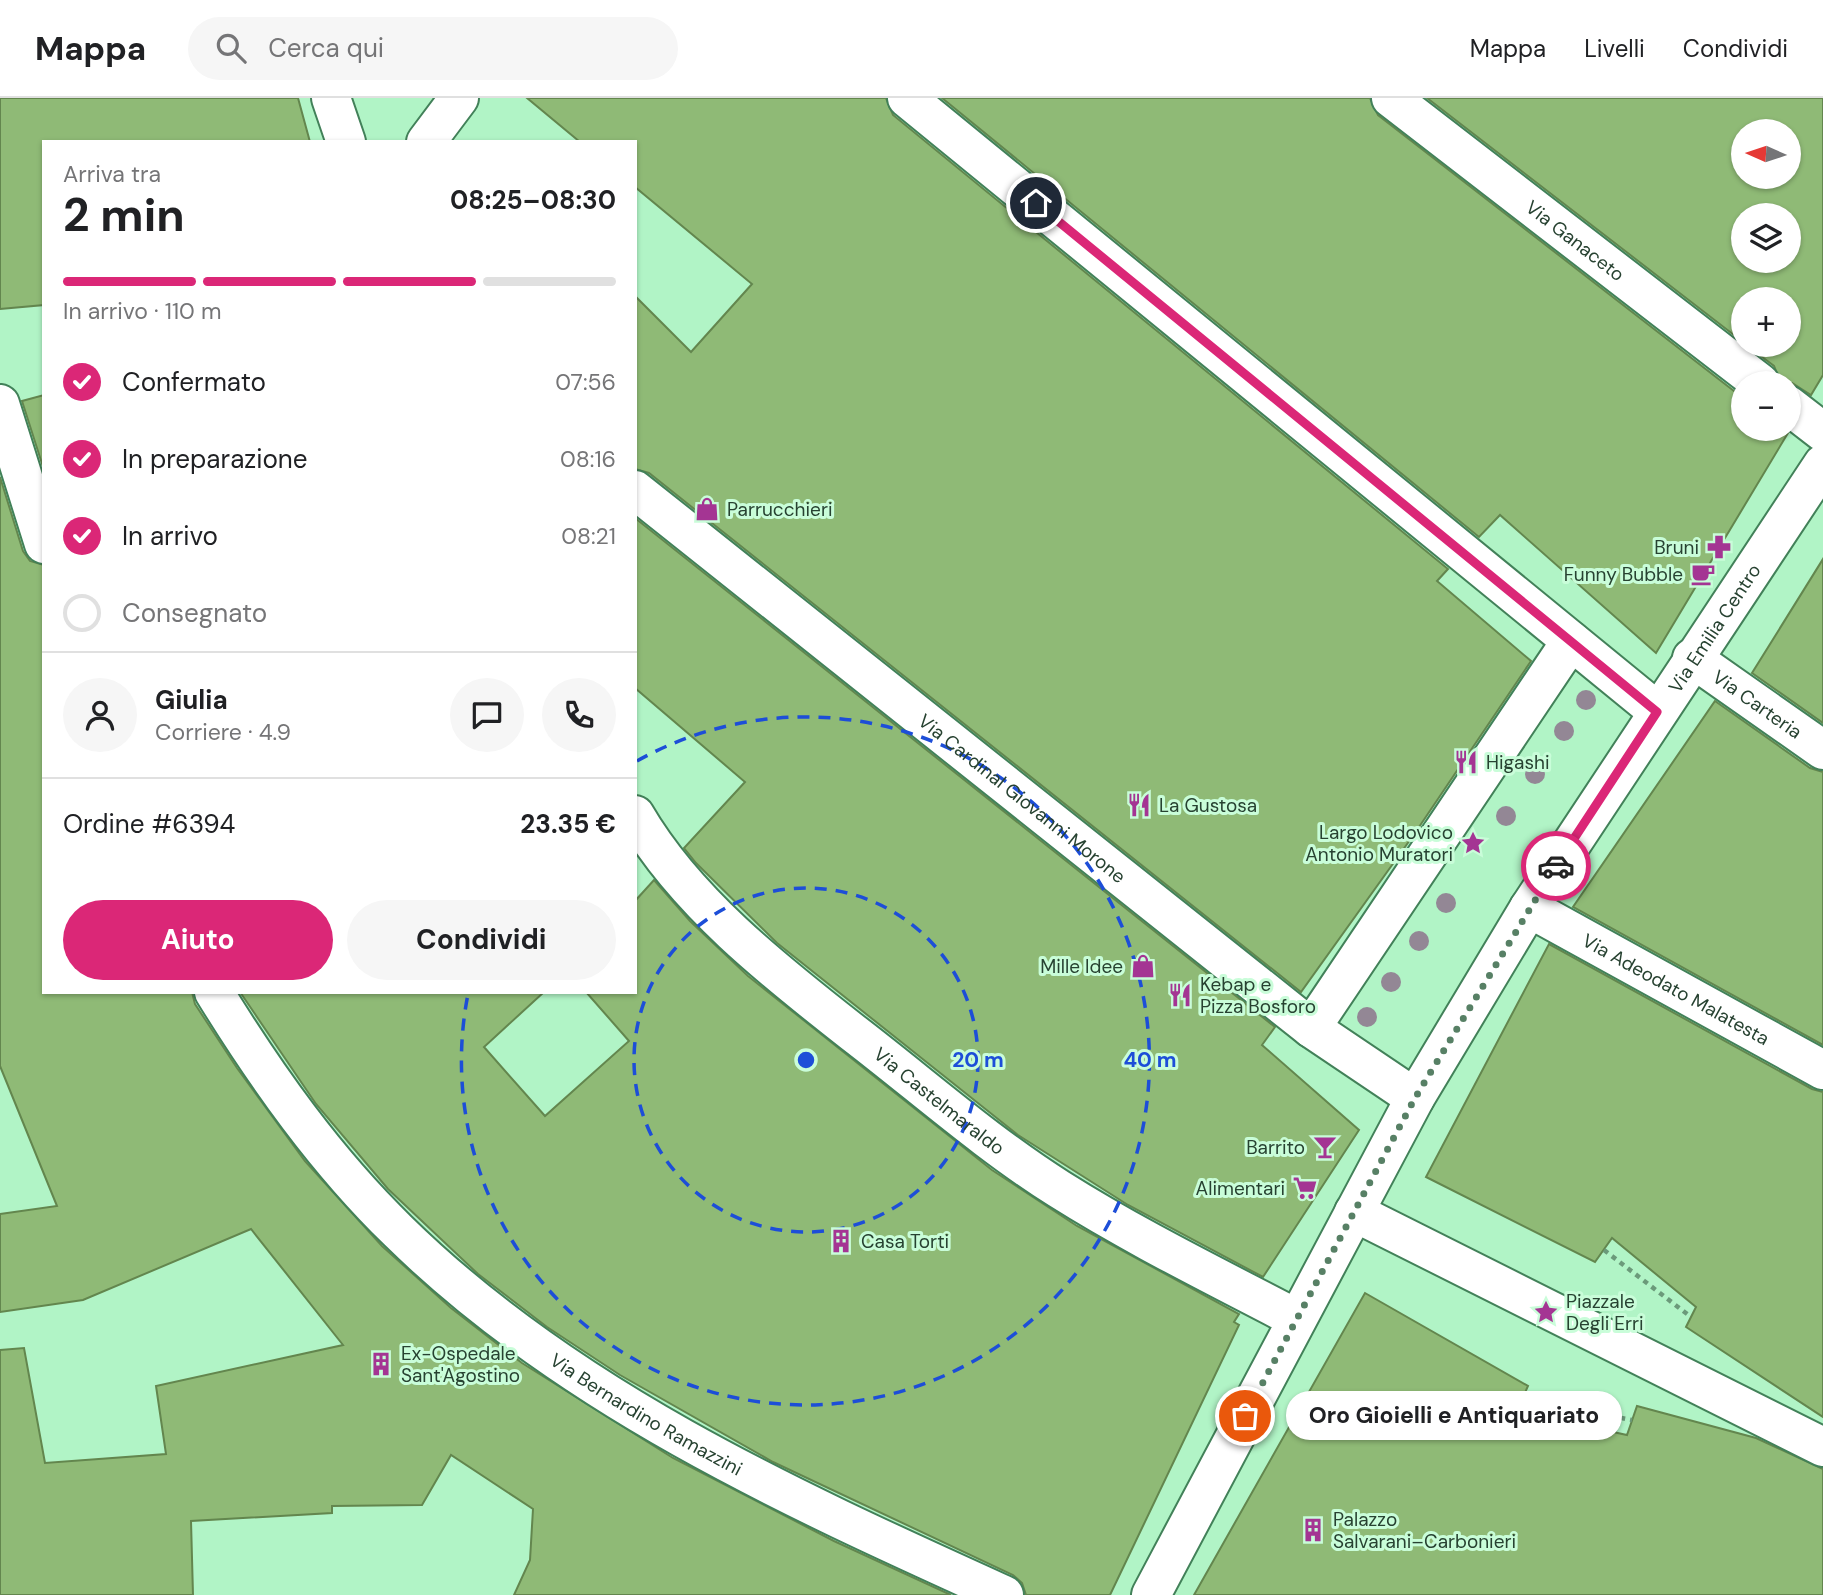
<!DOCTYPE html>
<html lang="it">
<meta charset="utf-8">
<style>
:root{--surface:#fff;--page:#f6f6f6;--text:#202124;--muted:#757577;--line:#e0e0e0;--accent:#db2777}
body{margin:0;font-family:"DM Sans",sans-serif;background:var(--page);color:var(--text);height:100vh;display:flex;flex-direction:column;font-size:26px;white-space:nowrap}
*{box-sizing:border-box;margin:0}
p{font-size:23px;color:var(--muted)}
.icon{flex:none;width:38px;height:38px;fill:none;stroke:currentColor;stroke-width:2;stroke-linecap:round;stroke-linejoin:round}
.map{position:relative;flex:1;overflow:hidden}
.drawer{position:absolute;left:42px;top:42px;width:595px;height:854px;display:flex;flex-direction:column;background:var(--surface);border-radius:0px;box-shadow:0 2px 5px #0004}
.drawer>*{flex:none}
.needle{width:46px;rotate:273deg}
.tools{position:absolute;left:1731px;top:21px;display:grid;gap:14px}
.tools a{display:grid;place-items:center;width:70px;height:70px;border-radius:50%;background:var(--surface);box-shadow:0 2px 5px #0004;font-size:35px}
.pin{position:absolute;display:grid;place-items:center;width:60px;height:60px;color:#fff;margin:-30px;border:4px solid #fff;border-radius:50%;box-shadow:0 2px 7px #0007}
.courier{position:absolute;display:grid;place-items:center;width:70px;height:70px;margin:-35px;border:5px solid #db2777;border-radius:50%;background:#fff;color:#222;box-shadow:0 2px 9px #0007}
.bubble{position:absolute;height:49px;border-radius:24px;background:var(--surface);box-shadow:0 2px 5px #0004;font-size:23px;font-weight:700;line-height:49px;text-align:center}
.headline em{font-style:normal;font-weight:700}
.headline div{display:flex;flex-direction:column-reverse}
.headline{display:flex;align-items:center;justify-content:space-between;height:119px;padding:0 21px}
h1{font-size:46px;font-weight:700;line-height:52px}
.bar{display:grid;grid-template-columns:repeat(4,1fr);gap:10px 7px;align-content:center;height:84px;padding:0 21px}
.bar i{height:9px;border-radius:5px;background:var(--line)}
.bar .selected{background:var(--accent)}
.bar p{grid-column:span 4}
.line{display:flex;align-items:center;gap:18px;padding:0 21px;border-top:2px solid var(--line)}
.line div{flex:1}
.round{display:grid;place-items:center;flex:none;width:74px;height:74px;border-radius:37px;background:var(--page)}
ol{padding:0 21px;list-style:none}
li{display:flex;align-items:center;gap:21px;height:77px}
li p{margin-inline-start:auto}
li .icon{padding:7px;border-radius:50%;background:var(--accent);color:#fff;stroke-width:4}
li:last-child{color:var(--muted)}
li i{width:38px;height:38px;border:4px solid var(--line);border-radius:50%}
.cta{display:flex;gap:14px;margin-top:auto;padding:14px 21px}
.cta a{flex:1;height:80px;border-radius:42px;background:var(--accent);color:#fff;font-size:28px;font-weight:700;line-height:80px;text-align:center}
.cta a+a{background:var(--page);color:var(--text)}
header{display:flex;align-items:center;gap:42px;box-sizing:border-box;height:98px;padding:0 35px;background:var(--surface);border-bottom:2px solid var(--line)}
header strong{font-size:33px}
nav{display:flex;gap:38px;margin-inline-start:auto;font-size:24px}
.search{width:490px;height:63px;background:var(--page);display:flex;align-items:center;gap:18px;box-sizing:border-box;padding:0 24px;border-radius:38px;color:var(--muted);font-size:26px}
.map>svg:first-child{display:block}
</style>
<header>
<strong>Mappa</strong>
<div class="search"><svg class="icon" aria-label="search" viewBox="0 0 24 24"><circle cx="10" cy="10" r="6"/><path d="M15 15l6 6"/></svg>Cerca qui</div>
<nav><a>Mappa</a><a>Livelli</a><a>Condividi</a></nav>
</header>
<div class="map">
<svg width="1823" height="1497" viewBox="0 0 1823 1497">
<rect width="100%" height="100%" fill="#b1f4c6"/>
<!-- building -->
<g fill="#8fba76" stroke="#63864e" stroke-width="2" fill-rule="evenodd">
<polygon points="0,0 298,0 310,44 44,44 44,207 0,211"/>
<polygon points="527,0 886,0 893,17 1448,471 1437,483 1531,563 1415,735 1301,894 649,375 635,371 635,198 691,254 752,186 635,89 635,44 580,44"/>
<polygon points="942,0 1370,0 1378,17 1743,300 1743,331 1783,331 1788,335 1656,555 1500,417 1479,439"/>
<path d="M1427 0H1823V277L1811 297 1792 285H1781L1774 268 1746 247H1788V201H1743V244ZM1743 33H1788V79H1743ZM1743 117H1788V163H1743Z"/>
<polygon points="44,297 44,372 22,303"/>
<polygon points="0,379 23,453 30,463 44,467 44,894 192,894 195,906 237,970 305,1063 382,1148 451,1210 522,1265 673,1360 834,1443 951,1497 514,1497 530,1462 533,1411 451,1357 422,1407 332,1408 332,1415 191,1423 193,1497 0,1497 0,1252 24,1250 45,1365 166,1356 156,1288 343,1247 251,1131 83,1202 0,1214 0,1116 57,1108 0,968"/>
<polygon points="635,420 1275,929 1262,947 1359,1032 1263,1179 1128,1107 1018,1037 777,845 696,765 684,750 745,684 635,590"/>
<polygon points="1823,461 1823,625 1752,575"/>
<polygon points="1715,603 1810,670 1823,674 1823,947 1573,809"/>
<polygon points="654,782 690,823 748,878 992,1072 1077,1128 1239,1216 1234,1224 1239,1227 1110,1497 1026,1497 1022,1485 1013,1477 773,1364 620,1277 547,1229 478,1176 388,1091 316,1006 240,894 544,894 484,949 545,1018 629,943 586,894 635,894 635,803"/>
<polygon points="1549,846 1812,991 1823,994 1823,1319 1686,1229 1696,1209 1612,1140 1595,1164 1426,1079"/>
<polygon points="1365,1195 1528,1288 1517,1313 1627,1337 1637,1308 1756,1340 1823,1371 1823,1497 1194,1497"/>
</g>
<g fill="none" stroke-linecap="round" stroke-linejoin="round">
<!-- street casing -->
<g stroke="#428159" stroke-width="42">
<g id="street">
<polyline points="331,0 346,44"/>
<polyline points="907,0 1657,613"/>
<path id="s1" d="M1391 0 1760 285"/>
<polyline points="426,44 459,0"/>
<polyline points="0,306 44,446"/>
<polyline points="1788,307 1823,334"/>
<path id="s2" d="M635 392 1311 930 1415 1000"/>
<path id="s3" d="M1692 560 1823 652"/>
<path id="s4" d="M635 717C685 803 774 873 852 934 920 986 986 1045 1059 1091 1135 1139 1217 1179 1297 1221"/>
<path id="s5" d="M1529 810 1823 972"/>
<path id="s6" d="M214 894C267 980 326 1063 398 1133 568 1300 790 1400 1004 1497"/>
<polyline points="1311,930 1571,543"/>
<polyline points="1354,1114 1823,1349"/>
<path id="s7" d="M1151 1497 1415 1000 1529 810 1823 366"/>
</g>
</g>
<!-- path -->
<g stroke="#6b9a7a" stroke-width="4.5" stroke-dasharray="5 5" stroke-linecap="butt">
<polyline points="1604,1152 1691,1219"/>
<polyline points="1522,1301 1632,1322"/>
</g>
<!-- street -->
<use href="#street" stroke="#fff" stroke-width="38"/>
</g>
<!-- trees -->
<g fill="#938795">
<circle cx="1586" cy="602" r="10"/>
<circle cx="1564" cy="633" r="10"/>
<circle cx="1535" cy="676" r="10"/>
<circle cx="1506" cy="718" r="10"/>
<circle cx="1446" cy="805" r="10"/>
<circle cx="1419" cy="843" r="10"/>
<circle cx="1391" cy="884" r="10"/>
<circle cx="1367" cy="919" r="10"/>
</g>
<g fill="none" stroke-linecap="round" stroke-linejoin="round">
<!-- done -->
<polyline stroke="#578065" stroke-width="7" stroke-dasharray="0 12.6" points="1245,1318 1415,1000 1556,768"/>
<!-- route -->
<polyline stroke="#db2777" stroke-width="9" points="1036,105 1657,614 1556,768"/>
</g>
<!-- distance rings -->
<g fill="none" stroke="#1d4ed8" stroke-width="3.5" stroke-dasharray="12 9">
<circle cx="806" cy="962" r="172"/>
<path d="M637 663A344 344 0 1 1 468 896"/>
</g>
<!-- icons -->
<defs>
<g id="shop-bare" transform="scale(1.89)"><path d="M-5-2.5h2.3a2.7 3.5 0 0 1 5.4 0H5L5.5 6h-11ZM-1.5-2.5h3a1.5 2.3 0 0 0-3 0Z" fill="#a43593" stroke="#c9fdd9" stroke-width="2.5" paint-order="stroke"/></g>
<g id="pharmacy-bare" transform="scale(1.89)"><path d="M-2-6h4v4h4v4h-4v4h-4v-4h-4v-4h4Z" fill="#a43593" stroke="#c9fdd9" stroke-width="2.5" paint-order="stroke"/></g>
<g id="cafe-bare" transform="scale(1.89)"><path d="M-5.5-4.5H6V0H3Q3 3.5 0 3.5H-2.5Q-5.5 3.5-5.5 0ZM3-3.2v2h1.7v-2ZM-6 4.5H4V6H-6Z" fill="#a43593" stroke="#c9fdd9" stroke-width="2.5" paint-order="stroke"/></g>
<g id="restaurant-bare" transform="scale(1.89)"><path d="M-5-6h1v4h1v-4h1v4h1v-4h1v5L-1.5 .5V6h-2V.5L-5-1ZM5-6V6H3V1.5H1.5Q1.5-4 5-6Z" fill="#a43593" stroke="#c9fdd9" stroke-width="2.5" paint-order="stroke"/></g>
<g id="sight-bare" transform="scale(1.89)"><path d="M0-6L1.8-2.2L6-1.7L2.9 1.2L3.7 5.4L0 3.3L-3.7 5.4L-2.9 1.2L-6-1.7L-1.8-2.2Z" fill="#a43593" stroke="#c9fdd9" stroke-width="2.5" paint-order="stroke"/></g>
<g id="bar-bare" transform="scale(1.89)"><path d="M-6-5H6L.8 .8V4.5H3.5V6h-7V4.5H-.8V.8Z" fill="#a43593" stroke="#c9fdd9" stroke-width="2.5" paint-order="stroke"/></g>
<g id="supermarket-bare" transform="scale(1.89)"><path d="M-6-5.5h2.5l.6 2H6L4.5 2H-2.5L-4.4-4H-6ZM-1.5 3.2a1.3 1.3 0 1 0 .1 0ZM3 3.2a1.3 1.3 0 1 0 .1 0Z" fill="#a43593" stroke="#c9fdd9" stroke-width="2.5" paint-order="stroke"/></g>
<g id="building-bare" transform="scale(1.89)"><path d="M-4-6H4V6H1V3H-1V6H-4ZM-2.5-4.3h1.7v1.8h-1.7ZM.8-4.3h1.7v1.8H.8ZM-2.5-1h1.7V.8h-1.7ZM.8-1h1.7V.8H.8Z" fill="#a43593" stroke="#c9fdd9" stroke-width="2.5" paint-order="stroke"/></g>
</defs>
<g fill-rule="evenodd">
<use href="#shop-bare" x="707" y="411"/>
<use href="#pharmacy-bare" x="1719" y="449"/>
<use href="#cafe-bare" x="1703" y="476"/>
<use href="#restaurant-bare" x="1466" y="664"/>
<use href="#restaurant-bare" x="1139" y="707"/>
<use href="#sight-bare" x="1473" y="745"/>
<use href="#shop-bare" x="1143" y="868"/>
<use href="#restaurant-bare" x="1180" y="897"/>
<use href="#bar-bare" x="1325" y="1049"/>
<use href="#supermarket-bare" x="1305" y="1090"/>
<use href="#building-bare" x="841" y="1143"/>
<use href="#sight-bare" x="1546" y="1214"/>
<use href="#building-bare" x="381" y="1266"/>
<use href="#building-bare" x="1313" y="1432"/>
</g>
<g text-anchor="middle" stroke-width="6" stroke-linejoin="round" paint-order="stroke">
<!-- street labels -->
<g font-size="19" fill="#274231" stroke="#c9fdd9">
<text dy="7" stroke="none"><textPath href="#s1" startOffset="233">Via Ganaceto</textPath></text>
<text dy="7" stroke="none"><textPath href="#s7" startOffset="1120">Via Emilia Centro</textPath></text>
<text dy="7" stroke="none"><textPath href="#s3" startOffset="80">Via Carteria</textPath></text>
<text dy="7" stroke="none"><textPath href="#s2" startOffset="495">Via Cardinal Giovanni Morone</textPath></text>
<text dy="7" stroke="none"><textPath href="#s5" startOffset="168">Via Adeodato Malatesta</textPath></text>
<text dy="7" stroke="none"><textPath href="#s4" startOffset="420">Via Castelmaraldo</textPath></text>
<text dy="7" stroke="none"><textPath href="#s6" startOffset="612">Via Bernardino Ramazzini</textPath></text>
</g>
<!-- poi labels -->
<g font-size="19" fill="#274231" stroke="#c9fdd9" text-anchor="start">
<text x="727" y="418">Parrucchieri</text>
<text x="1699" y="456" text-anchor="end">Bruni</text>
<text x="1683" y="483" text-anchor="end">Funny Bubble</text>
<text x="1486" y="671">Higashi</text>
<text x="1159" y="714">La Gustosa</text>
<text x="1453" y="741" text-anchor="end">Largo Lodovico<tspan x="1453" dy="22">Antonio Muratori</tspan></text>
<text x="1123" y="875" text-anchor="end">Mille Idee</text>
<text x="1200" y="893">Kebap e<tspan x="1200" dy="22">Pizza Bosforo</tspan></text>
<text x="1305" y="1056" text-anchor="end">Barrito</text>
<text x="1285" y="1097" text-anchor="end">Alimentari</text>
<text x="861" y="1150">Casa Torti</text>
<text x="1566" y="1210">Piazzale<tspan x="1566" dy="22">Degli Erri</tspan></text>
<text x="401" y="1262">Ex-Ospedale<tspan x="401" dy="22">Sant'Agostino</tspan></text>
<text x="1333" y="1428">Palazzo<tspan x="1333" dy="22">Salvarani–Carbonieri</tspan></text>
</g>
</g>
<circle cx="806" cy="962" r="10" fill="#1d4ed8" stroke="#c9fdd9" stroke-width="3.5"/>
<g font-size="21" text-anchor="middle" font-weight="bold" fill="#1d4ed8" stroke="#c9fdd9" stroke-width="6" stroke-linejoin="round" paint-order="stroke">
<text x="978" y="969">20 m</text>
<text x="1150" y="969">40 m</text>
</g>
</svg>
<div class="tools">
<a><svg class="needle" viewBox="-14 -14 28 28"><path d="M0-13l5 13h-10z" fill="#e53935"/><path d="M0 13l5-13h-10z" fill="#757577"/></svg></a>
<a><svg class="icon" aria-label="layers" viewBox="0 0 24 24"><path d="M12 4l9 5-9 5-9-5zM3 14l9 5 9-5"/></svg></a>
<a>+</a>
<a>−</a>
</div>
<div class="pin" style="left:1245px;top:1318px;background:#ea580c"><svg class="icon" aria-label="bag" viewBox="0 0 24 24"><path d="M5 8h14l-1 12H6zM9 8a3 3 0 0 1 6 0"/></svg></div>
<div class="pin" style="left:1036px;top:105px;background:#1f2937"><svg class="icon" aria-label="home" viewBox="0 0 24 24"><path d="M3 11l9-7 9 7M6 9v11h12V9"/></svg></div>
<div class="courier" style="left:1556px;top:768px"><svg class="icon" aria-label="car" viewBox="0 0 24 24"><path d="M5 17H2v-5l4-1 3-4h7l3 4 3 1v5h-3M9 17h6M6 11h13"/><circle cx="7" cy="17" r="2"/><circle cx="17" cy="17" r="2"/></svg></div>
<div class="bubble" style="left:1286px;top:1293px;width:336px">Oro Gioielli e Antiquariato</div>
<section class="drawer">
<div class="headline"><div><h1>2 min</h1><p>Arriva tra</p></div><em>08:25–08:30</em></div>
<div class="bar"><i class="selected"></i><i class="selected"></i><i class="selected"></i><i></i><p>In arrivo · 110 m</p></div>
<ol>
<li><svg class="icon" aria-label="check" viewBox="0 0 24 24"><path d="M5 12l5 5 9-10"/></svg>Confermato<p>07:56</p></li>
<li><svg class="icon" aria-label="check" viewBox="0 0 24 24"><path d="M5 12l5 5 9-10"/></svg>In preparazione<p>08:16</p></li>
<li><svg class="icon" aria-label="check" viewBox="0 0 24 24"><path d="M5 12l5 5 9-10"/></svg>In arrivo<p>08:21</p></li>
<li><i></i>Consegnato</li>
</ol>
<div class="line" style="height:126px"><a class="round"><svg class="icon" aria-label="person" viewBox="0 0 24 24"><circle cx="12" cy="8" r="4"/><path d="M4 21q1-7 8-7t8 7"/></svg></a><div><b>Giulia</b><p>Corriere · 4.9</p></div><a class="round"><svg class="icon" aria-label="chat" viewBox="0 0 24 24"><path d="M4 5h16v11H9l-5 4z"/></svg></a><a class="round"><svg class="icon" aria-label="phone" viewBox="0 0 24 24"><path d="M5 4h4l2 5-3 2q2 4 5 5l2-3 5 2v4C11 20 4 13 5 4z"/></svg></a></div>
<div class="line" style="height:91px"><div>Ordine #6394</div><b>23.35 €</b></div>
<div class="cta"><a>Aiuto</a><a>Condividi</a></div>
</section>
</div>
